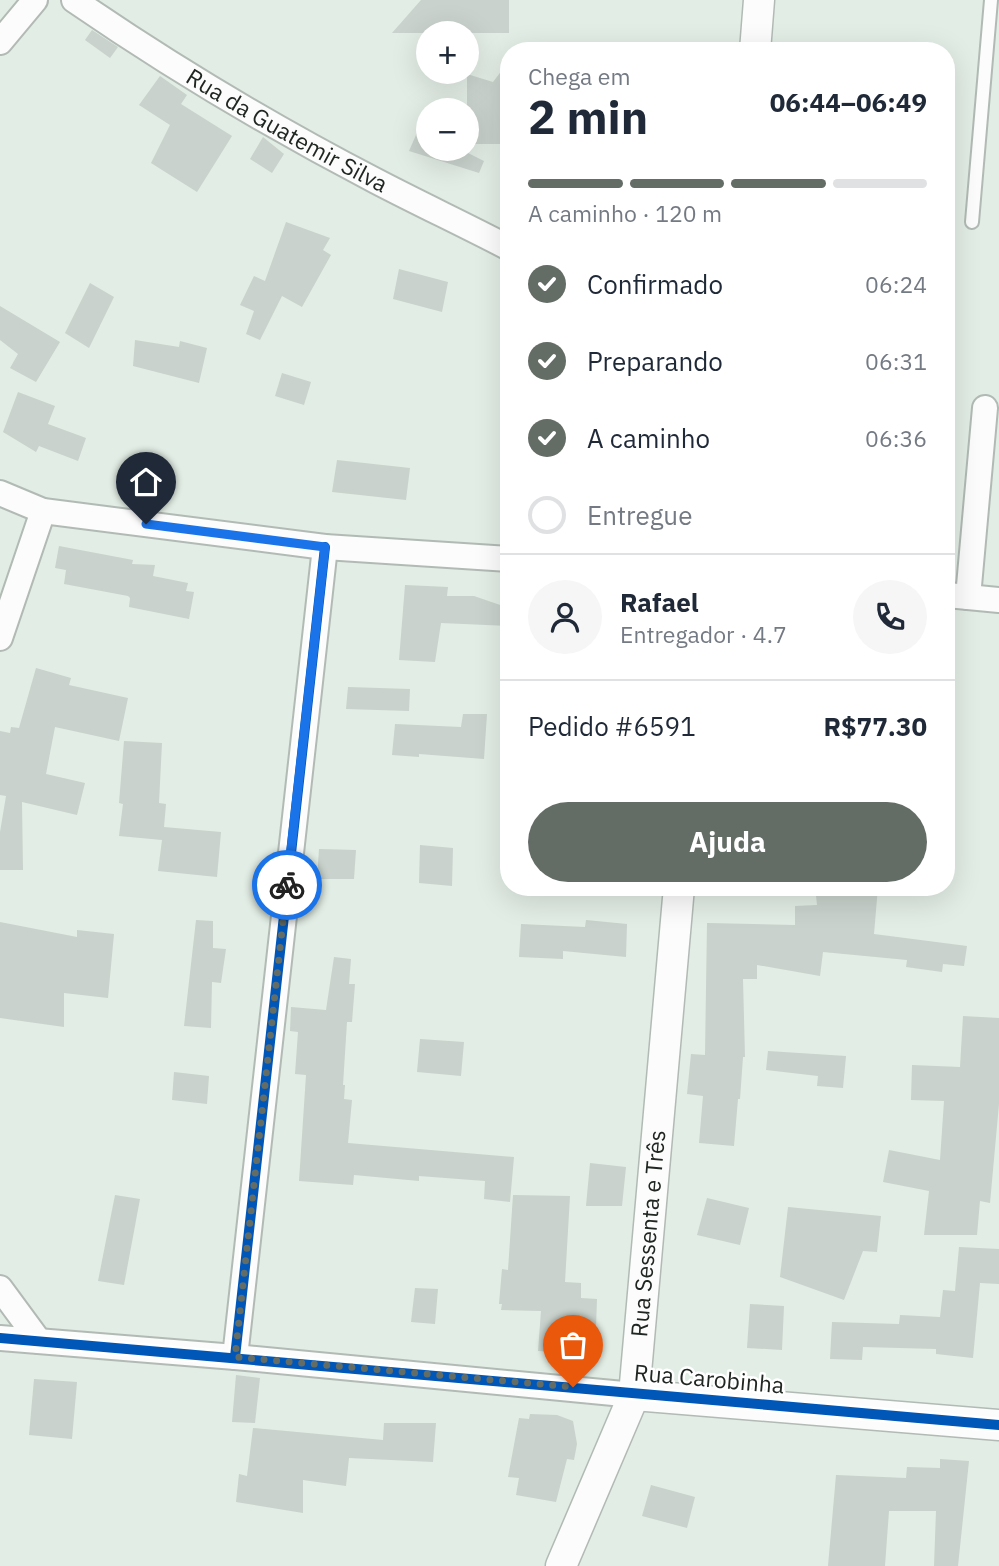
<!DOCTYPE html>
<html lang="pt">
<meta charset="utf-8">
<style>
:root{--surface:#fff;--page:#f6f6f7;--text:#1f2937;--muted:#747a83;--line:#e0e1e3;--accent:#646c66}
body{margin:0;font-family:"IBM Plex Sans",sans-serif;background:var(--page);color:var(--text);height:100vh;display:flex;flex-direction:column;font-size:26px;white-space:nowrap}
*{box-sizing:border-box;margin:0}
p{font-size:23px;color:var(--muted)}
.icon{flex:none;width:38px;height:38px;fill:none;stroke:currentColor;stroke-width:2;stroke-linecap:round;stroke-linejoin:round}
.map{position:relative;flex:1;overflow:hidden}
.side{position:absolute;left:500px;top:42px;width:455px;height:854px;display:flex;flex-direction:column;background:var(--surface);border-radius:28px;box-shadow:0 7px 28px #0002}
.side>*{flex:none}
.tools{position:absolute;left:416px;top:21px;display:grid;gap:14px}
.tools a{display:grid;place-items:center;width:63px;height:63px;border-radius:50%;background:var(--surface);box-shadow:0 7px 28px #0002;font-size:35px}
.pin{position:absolute;display:grid;place-items:center;width:60px;height:60px;color:#fff;margin:-72px -30px;border-radius:50% 50% 50% 0;rotate:-45deg;box-shadow:0 0 7px #0007}
.pin .icon{rotate:45deg}
.courier{position:absolute;display:grid;place-items:center;width:70px;height:70px;margin:-35px;border:5px solid #1a73e8;border-radius:50%;background:#fff;color:#222;box-shadow:0 2px 9px #0007}
.head em{font-style:normal;font-weight:800}
.head div{display:flex;flex-direction:column-reverse}
.head{display:flex;align-items:center;justify-content:space-between;height:119px;padding:0 28px}
h1{font-size:46px;font-weight:800;line-height:52px}
.bar{display:grid;grid-template-columns:repeat(4,1fr);gap:10px 7px;align-content:center;height:84px;padding:0 28px}
.bar i{height:9px;border-radius:5px;background:var(--line)}
.bar .selected{background:var(--accent)}
.bar p{grid-column:span 4}
.line{display:flex;align-items:center;gap:18px;padding:0 28px;border-top:2px solid var(--line)}
.line div{flex:1}
.round{display:grid;place-items:center;flex:none;width:74px;height:74px;border-radius:37px;background:var(--page)}
ol{padding:0 28px;list-style:none}
li{display:flex;align-items:center;gap:21px;height:77px}
li p{margin-inline-start:auto}
li .icon{padding:7px;border-radius:50%;background:var(--accent);color:#fff;stroke-width:4}
li:last-child{color:var(--muted)}
li i{width:38px;height:38px;border:4px solid var(--line);border-radius:50%}
.primary-button{display:flex;gap:14px;margin-top:auto;padding:14px 28px}
.primary-button a{flex:1;height:80px;border-radius:42px;background:var(--accent);color:#fff;font-size:28px;font-weight:800;line-height:80px;text-align:center}
.map>svg:first-child{display:block}
</style>
<div class="map">
<svg width="999" height="1566" viewBox="0 0 999 1566">
<rect width="100%" height="100%" fill="#e2ede5"/>
<!-- building -->
<g fill="#c9d2cc">
<polygon points="421,0 509,0 509,33 392,33"/>
<polygon points="92,30 118,47 110,58 85,40"/>
<polygon points="509,61 509,144 467,144 467,74 493,82"/>
<polygon points="160,76 187,95 181,104 232,136 197,192 151,163 170,125 139,105"/>
<polygon points="419,128 429,133 429,149 460,149 484,161 479,173 409,151"/>
<polygon points="263,137 284,154 272,173 250,159"/>
<polygon points="286,222 330,238 323,250 331,255 302,307 282,296 260,340 246,334 254,311 240,305 254,276 265,281"/>
<polygon points="399,269 448,282 442,312 393,299"/>
<polygon points="90,283 114,297 89,348 65,333"/>
<polygon points="0,306 60,342 36,382 10,368 18,354 0,340"/>
<polygon points="135,340 179,347 180,341 207,348 199,383 133,366"/>
<polygon points="282,373 311,382 304,405 275,396"/>
<polygon points="18,392 55,406 48,424 86,438 78,461 39,446 36,452 3,432"/>
<polygon points="337,460 410,468 406,500 332,492"/>
<polygon points="59,546 133,560 132,564 155,565 153,576 188,583 186,591 194,592 189,619 129,607 130,598 128,596 64,584 66,570 55,568"/>
<polygon points="405,585 448,587 447,596 474,596 509,608 509,626 441,623 435,662 399,660"/>
<polygon points="36,668 71,678 69,685 128,698 119,741 55,727 46,774 85,783 77,815 22,802 23,870 0,870 0,832 6,796 0,795 0,731 10,733 11,727 19,728"/>
<polygon points="348,687 410,689 409,711 346,709"/>
<polygon points="463,714 487,714 484,759 419,754 419,757 392,755 395,724 461,727"/>
<polygon points="124,741 162,743 159,803 166,804 164,827 221,832 217,877 158,871 162,840 119,836 123,804 119,803"/>
<polygon points="420,845 453,848 452,886 419,883"/>
<polygon points="319,849 356,850 354,879 317,879"/>
<polygon points="815,887 878,887 874,934 967,946 964,966 943,964 942,972 906,967 907,960 823,952 820,976 757,965 757,979 743,979 745,1057 743,1057 740,1099 738,1099 734,1146 699,1143 703,1096 687,1094 691,1054 705,1055 707,923 795,925 795,906 817,905"/>
<polygon points="196,920 213,921 213,948 226,949 221,983 212,982 211,1028 184,1026"/>
<polygon points="586,920 627,924 626,957 563,951 563,959 519,957 521,924 585,927"/>
<polygon points="0,922 77,937 77,930 114,934 108,998 64,993 64,1027 0,1018"/>
<polygon points="334,957 351,959 349,984 355,984 352,1022 347,1022 343,1085 345,1085 344,1099 352,1100 348,1143 514,1157 510,1202 484,1199 485,1181 419,1176 419,1181 354,1175 353,1185 299,1181 306,1075 295,1074 298,1032 290,1031 291,1007 326,1010"/>
<polygon points="963,1016 999,1018 999,1104 990,1203 980,1201 977,1235 924,1235 929,1191 883,1182 889,1150 940,1160 944,1101 911,1100 912,1065 960,1067"/>
<polygon points="420,1039 464,1042 461,1076 417,1072"/>
<polygon points="768,1051 846,1056 843,1088 817,1086 818,1076 766,1070"/>
<polygon points="174,1072 209,1076 207,1104 172,1100"/>
<polygon points="590,1163 626,1167 622,1206 586,1206"/>
<polygon points="115,1195 140,1199 124,1285 98,1281"/>
<polygon points="513,1195 570,1196 565,1282 581,1283 581,1298 597,1299 595,1354 538,1351 541,1311 501,1310 502,1304 499,1304 502,1269 508,1270"/>
<polygon points="707,1198 749,1208 740,1245 697,1235"/>
<polygon points="788,1207 881,1216 877,1252 863,1251 844,1300 780,1277"/>
<polygon points="959,1247 999,1249 999,1284 980,1283 973,1358 936,1354 936,1349 863,1347 862,1360 830,1359 832,1322 899,1324 900,1315 940,1317 943,1290 955,1291"/>
<polygon points="415,1288 438,1289 435,1324 411,1322"/>
<polygon points="750,1304 784,1306 782,1350 747,1348"/>
<polygon points="236,1375 260,1378 255,1423 232,1422"/>
<polygon points="34,1379 77,1382 72,1439 29,1435"/>
<polygon points="530,1414 557,1415 573,1421 577,1444 574,1460 567,1459 556,1502 516,1495 519,1478 508,1477 519,1418 529,1419"/>
<polygon points="384,1423 436,1423 433,1462 349,1458 346,1486 303,1480 303,1513 236,1502 239,1474 247,1476 253,1428 383,1440"/>
<polygon points="940,1459 969,1461 958,1566 934,1566 936,1511 889,1511 885,1566 828,1566 836,1475 906,1478 907,1467 940,1468"/>
<polygon points="651,1485 695,1497 687,1528 642,1516"/>
</g>
<g fill="none" stroke-linecap="round" stroke-linejoin="round">
<!-- service casing -->
<g stroke="#b2bab5" stroke-width="16">
<polyline id="service" points="972,222 991,0"/>
</g>
<!-- minor casing -->
<g stroke="#b2bab5" stroke-width="28">
<g id="minor">
<path id="s1" d="M74 0C170 66 272 127 376 181 420 204 465 225 509 248"/>
<polyline points="0,42 35,0"/>
<polyline points="0,493 43,511 325,547 509,559"/>
<polyline points="947,595 999,600"/>
<polyline points="968,597 985,408"/>
<polyline points="0,638 43,511"/>
<polyline points="0,1288 39,1341"/>
<polyline points="0,1338 235,1357 634,1395"/>
<polyline points="235,1357 325,547"/>
</g>
</g>
<!-- tertiary casing -->
<g stroke="#b2bab5" stroke-width="33">
<g id="tertiary">
<polyline points="755,51 759,0"/>
<polyline points="634,1395 999,1425"/>
<path id="s2" d="M561 1566 634 1395 679 887"/>
</g>
</g>
<!-- service -->
<use href="#service" stroke="#fbfcfb" stroke-width="12"/>
<!-- minor -->
<use href="#minor" stroke="#fbfcfb" stroke-width="24"/>
<!-- tertiary -->
<use href="#tertiary" stroke="#fbfcfb" stroke-width="30"/>
<!-- cycleway casing -->
<g stroke="#fff" stroke-width="15">
<g id="cycleway">
<polyline points="0,1338 999,1425"/>
<polyline points="235,1357 325,547"/>
</g>
</g>
<!-- cycleway -->
<use href="#cycleway" stroke="#0057b8" stroke-width="10"/>
</g>
<g fill="none" stroke-linecap="round" stroke-linejoin="round">
<!-- done -->
<polyline stroke="#646c66" stroke-width="7" stroke-dasharray="0 12.6" points="287,885 235,1357 573,1387"/>
<!-- route -->
<polyline stroke="#1a73e8" stroke-width="9" points="146,524 325,547 287,885"/>
</g>
<g text-anchor="middle" stroke-width="5" stroke-linejoin="round" paint-order="stroke">
<!-- street labels -->
<g font-size="23" fill="#202622" stroke="#fff">
<text dy="8" stroke="none"><textPath href="#s1" startOffset="250">Rua da Guatemir Silva</textPath></text>
<text dy="8" stroke="none"><textPath href="#s2" startOffset="348">Rua Sessenta e Três</textPath></text>
<text transform="translate(709 1379) rotate(5)" y="8">Rua Carobinha</text>
</g>
</g>
</svg>
<div class="tools">
<a>+</a>
<a>−</a>
</div>
<div class="pin" style="left:573px;top:1387px;background:#ea580c"><svg class="icon" aria-label="bag" viewBox="0 0 24 24"><path d="M5 8h14l-1 12H6zM9 8a3 3 0 0 1 6 0"/></svg></div>
<div class="pin" style="left:146px;top:524px;background:#1f2937"><svg class="icon" aria-label="home" viewBox="0 0 24 24"><path d="M3 11l9-7 9 7M6 9v11h12V9"/></svg></div>
<div class="courier" style="left:287px;top:885px"><svg class="icon" aria-label="bike" viewBox="0 0 24 24"><circle cx="6" cy="16" r="4"/><circle cx="18" cy="16" r="4"/><path d="M6 16l4-8h5l3 8M10 8l3 8H6M13 5h3"/></svg></div>
<section class="side">
<div class="head"><div><h1>2 min</h1><p>Chega em</p></div><em>06:44–06:49</em></div>
<div class="bar"><i class="selected"></i><i class="selected"></i><i class="selected"></i><i></i><p>A caminho · 120 m</p></div>
<ol>
<li><svg class="icon" aria-label="check" viewBox="0 0 24 24"><path d="M5 12l5 5 9-10"/></svg>Confirmado<p>06:24</p></li>
<li><svg class="icon" aria-label="check" viewBox="0 0 24 24"><path d="M5 12l5 5 9-10"/></svg>Preparando<p>06:31</p></li>
<li><svg class="icon" aria-label="check" viewBox="0 0 24 24"><path d="M5 12l5 5 9-10"/></svg>A caminho<p>06:36</p></li>
<li><i></i>Entregue</li>
</ol>
<div class="line" style="height:126px"><a class="round"><svg class="icon" aria-label="person" viewBox="0 0 24 24"><circle cx="12" cy="8" r="4"/><path d="M4 21q1-7 8-7t8 7"/></svg></a><div><b>Rafael</b><p>Entregador · 4.7</p></div><a class="round"><svg class="icon" aria-label="phone" viewBox="0 0 24 24"><path d="M5 4h4l2 5-3 2q2 4 5 5l2-3 5 2v4C11 20 4 13 5 4z"/></svg></a></div>
<div class="line" style="height:91px"><div>Pedido #6591</div><b>R$77.30</b></div>
<div class="primary-button"><a>Ajuda</a></div>
</section>
</div>
